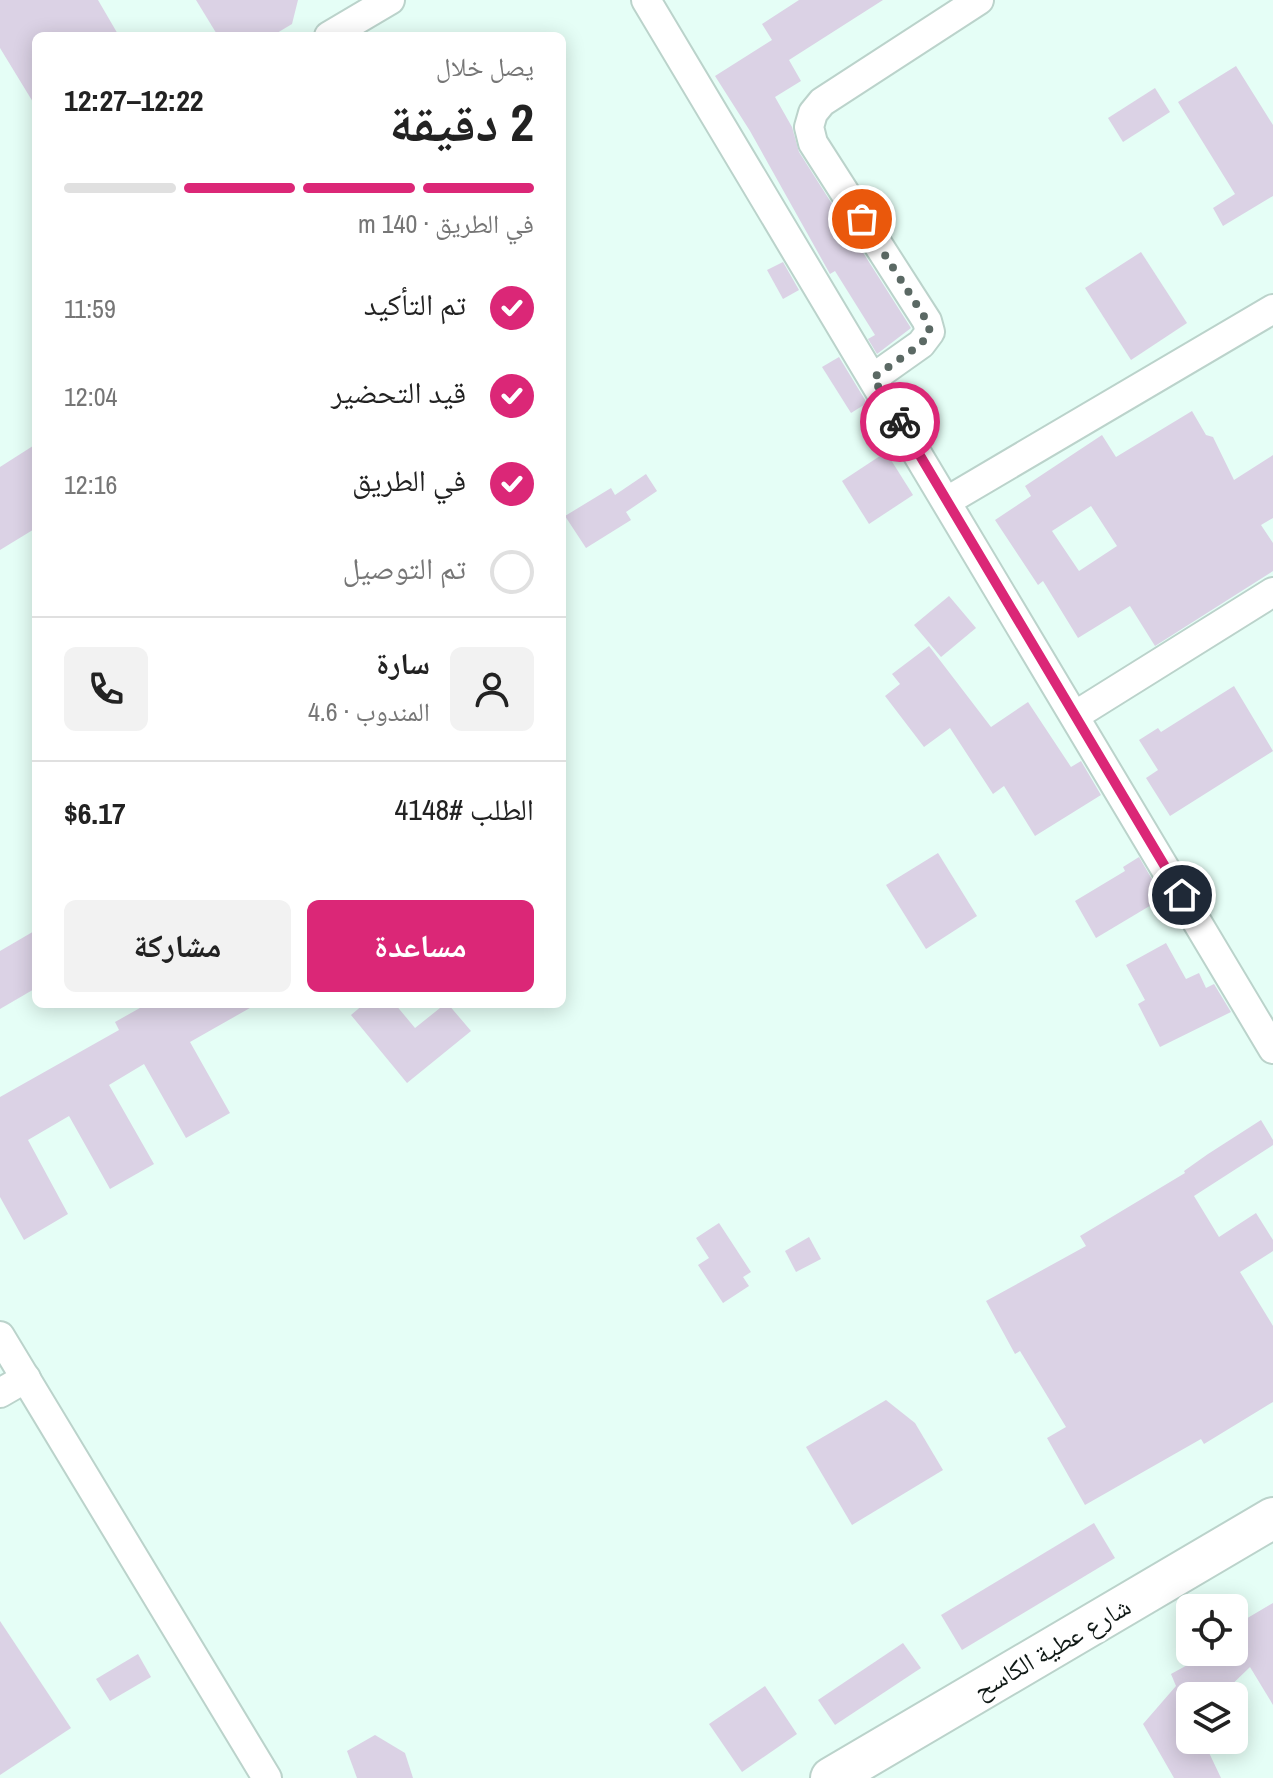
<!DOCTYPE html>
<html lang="ar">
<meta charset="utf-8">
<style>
:root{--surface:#fff;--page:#f2f2f2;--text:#222;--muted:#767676;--line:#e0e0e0;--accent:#db2777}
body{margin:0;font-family:"Archivo Narrow","Noto Naskh Arabic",sans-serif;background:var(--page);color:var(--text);direction:rtl;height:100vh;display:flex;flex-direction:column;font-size:30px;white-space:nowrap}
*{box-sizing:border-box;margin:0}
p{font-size:26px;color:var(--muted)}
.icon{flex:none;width:44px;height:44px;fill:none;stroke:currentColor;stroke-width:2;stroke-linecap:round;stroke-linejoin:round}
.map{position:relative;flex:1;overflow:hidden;direction:ltr}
.details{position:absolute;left:32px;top:32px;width:534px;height:976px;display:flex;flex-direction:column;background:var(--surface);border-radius:12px;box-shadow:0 4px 20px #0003;direction:rtl}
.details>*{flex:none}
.controls{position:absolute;left:1176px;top:1594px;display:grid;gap:16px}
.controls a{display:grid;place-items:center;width:72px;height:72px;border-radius:12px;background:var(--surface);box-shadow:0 4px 20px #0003;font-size:40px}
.pin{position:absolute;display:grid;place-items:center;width:68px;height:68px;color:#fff;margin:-34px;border:4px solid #fff;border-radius:50%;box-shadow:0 2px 8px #0007}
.courier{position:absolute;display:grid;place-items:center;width:80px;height:80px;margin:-40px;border:6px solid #db2777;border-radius:50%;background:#fff;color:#222;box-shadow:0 2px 10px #0007}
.headline em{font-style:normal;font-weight:800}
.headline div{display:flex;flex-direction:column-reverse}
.headline{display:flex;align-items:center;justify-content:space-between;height:136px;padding:0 32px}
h1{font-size:52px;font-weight:800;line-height:60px}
.bar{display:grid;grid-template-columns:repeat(4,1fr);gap:12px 8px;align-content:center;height:96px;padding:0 32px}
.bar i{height:10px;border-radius:6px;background:var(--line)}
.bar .selected{background:var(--accent)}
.bar p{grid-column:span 4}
.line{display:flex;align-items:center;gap:20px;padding:0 32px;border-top:2px solid var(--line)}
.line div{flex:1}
.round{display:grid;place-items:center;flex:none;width:84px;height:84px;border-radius:12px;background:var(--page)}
ol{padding:0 32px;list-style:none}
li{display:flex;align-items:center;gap:24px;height:88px}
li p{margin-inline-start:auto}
li .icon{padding:8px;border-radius:50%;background:var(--accent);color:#fff;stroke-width:4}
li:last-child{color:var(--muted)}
li i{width:44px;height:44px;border:4px solid var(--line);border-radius:50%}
.action{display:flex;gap:16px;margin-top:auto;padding:16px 32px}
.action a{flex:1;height:92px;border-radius:12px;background:var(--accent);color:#fff;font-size:32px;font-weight:800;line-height:92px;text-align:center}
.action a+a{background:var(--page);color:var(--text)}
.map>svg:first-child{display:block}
</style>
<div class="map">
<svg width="1273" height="1778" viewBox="0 0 1273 1778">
<rect width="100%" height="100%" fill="#e5fef6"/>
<!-- building -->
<g fill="#dbd2e5" fill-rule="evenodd">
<polygon points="0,0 98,0 119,36 36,36 36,107 0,48"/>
<polygon points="196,0 298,0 292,24 272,36 218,36"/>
<polygon points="799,0 883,0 789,60 801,81 775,97 792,127 799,152 911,328 877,354 868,339 875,335 835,271 830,274 750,131 715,76 772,40 762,24"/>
<polygon points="1236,66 1273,125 1273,196 1223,226 1213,208 1235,194 1178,102"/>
<polygon points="1155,88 1170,112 1123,142 1108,118"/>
<polygon points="1141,252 1187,323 1131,360 1085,288"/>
<polygon points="783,262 799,290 783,299 767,270"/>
<polygon points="839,357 867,403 851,413 822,367"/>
<path d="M1192 411 1206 435 1213 437 1234 480 1273 455V518L1261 525 1273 543V571L1155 646 1130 606 1078 638 1043 581 1038 585 995 520 1031 496 1025 486 1102 435 1116 457ZM1091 506 1117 546 1079 571 1052 531Z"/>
<polygon points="36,444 36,528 0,550 0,467"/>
<polygon points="886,452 913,495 869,524 842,481"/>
<polygon points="646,474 657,491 626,512 631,520 586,548 565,516 611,488 615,495"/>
<polygon points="949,596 976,628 941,657 914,625"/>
<polygon points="929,646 991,727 1028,702 1071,767 1081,761 1101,795 1035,836 1004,786 993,794 950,728 924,747 885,696 900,684 892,674"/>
<polygon points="1234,686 1273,751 1170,816 1146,778 1158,770 1139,740 1158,728 1161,732"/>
<polygon points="938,853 977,916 926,949 886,885"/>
<polygon points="1139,857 1163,898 1096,938 1075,901 1125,871 1123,867"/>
<polygon points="36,930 36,988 0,1009 0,951"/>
<polygon points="1166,943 1186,979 1199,973 1206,988 1214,984 1231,1012 1160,1047 1138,1004 1145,1000 1126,965"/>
<polygon points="147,1004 257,1004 190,1042 230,1113 186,1138 144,1064 109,1085 154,1164 110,1189 69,1116 28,1140 68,1214 24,1240 0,1197 0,1097 119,1030 115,1022"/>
<polygon points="364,1004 395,1004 415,1028 445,1004 448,1004 471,1031 407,1083 351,1015"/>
<polygon points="1261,1120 1273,1140 1273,1145 1194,1196 1219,1237 1256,1213 1273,1240 1273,1251 1240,1272 1273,1326 1273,1402 1204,1444 1201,1439 1085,1505 1047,1438 1066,1427 1020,1351 1015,1354 986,1301 1086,1246 1080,1236 1185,1173 1184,1171 1208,1154"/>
<polygon points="719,1223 751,1272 743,1277 749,1286 723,1303 698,1265 709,1258 696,1238"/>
<polygon points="809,1237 821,1259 796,1272 785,1251"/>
<polygon points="886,1400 915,1423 943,1470 852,1525 806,1447"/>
<polygon points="1094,1523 1115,1558 962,1650 941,1615"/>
<polygon points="1273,1603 1273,1705 1250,1667 1220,1696 1190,1696 1190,1740 1203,1740 1221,1778 1174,1778 1143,1724 1176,1686 1171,1674 1211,1652 1234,1652 1234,1626"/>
<polygon points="0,1621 71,1728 0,1775"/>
<polygon points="903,1643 921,1668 835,1725 818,1700"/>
<polygon points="138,1654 151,1677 110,1701 96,1679"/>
<polygon points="765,1686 797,1734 742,1772 709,1724"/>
<polygon points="375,1735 405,1753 413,1778 357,1778 347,1751"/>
</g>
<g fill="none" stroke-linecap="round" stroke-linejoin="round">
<!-- street casing -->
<g stroke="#bbd3cb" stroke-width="32">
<g id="street">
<polyline points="646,0 1273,1049"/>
<polyline points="329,36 390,0"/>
<polyline points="873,378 921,344 930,332 927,321 813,143 809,127 813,113 822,102 979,0"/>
<polyline points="947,501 1273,309"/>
<polyline points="1076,715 1273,592"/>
<polyline points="0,1336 267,1778"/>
<polyline points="0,1393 26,1378"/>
</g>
</g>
<!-- secondary casing -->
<g stroke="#bbd3cb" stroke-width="44">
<polyline id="secondary" points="831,1778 1273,1518"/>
</g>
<!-- street -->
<use href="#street" stroke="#fff" stroke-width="28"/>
<!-- secondary -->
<use href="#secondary" stroke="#fff" stroke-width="40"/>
</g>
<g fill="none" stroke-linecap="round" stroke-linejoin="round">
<!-- done -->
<polyline stroke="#5b6964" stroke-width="8" stroke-dasharray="0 14.4" points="862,219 927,321 930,332 921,344 873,378 900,422"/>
<!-- route -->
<polyline stroke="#db2777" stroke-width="10" points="900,422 1182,895"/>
</g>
<g text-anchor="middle" stroke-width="7" stroke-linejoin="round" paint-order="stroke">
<!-- street labels -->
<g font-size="26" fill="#101916" stroke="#fff">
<text transform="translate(1052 1648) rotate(-30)" y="9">شارع عطية الكاسح</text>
</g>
</g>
</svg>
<div class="controls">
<a><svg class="icon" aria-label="locate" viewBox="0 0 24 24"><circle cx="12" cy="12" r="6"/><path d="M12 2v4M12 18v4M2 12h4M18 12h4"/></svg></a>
<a><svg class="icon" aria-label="layers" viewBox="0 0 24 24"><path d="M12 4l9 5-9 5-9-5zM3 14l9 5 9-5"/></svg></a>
</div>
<div class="pin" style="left:862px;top:219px;background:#ea580c"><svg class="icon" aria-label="bag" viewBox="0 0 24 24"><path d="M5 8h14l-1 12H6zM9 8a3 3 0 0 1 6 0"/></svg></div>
<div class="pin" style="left:1182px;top:895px;background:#1f2937"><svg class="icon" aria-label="home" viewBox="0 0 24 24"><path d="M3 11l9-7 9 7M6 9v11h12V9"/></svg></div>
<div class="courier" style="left:900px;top:422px"><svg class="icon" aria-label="bike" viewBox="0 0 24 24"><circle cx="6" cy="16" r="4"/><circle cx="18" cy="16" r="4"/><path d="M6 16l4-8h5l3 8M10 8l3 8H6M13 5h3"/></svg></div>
<section class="details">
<div class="headline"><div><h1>2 دقيقة</h1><p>يصل خلال</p></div><em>12:22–12:27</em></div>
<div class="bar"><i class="selected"></i><i class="selected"></i><i class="selected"></i><i></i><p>في الطريق · 140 m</p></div>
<ol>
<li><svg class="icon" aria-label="check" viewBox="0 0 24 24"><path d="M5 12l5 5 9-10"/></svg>تم التأكيد<p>11:59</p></li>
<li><svg class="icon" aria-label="check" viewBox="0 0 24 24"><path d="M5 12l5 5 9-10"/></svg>قيد التحضير<p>12:04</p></li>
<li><svg class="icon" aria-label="check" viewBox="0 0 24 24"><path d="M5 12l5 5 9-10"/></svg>في الطريق<p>12:16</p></li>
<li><i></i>تم التوصيل</li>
</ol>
<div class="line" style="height:144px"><a class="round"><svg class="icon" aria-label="person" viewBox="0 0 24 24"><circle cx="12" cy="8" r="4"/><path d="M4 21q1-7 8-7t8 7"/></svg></a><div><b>سارة</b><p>المندوب · 4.6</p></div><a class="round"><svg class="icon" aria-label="phone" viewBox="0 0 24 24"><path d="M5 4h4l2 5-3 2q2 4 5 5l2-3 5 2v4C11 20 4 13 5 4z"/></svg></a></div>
<div class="line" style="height:104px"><div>الطلب #4148</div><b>$6.17</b></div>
<div class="action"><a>مساعدة</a><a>مشاركة</a></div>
</section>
</div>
